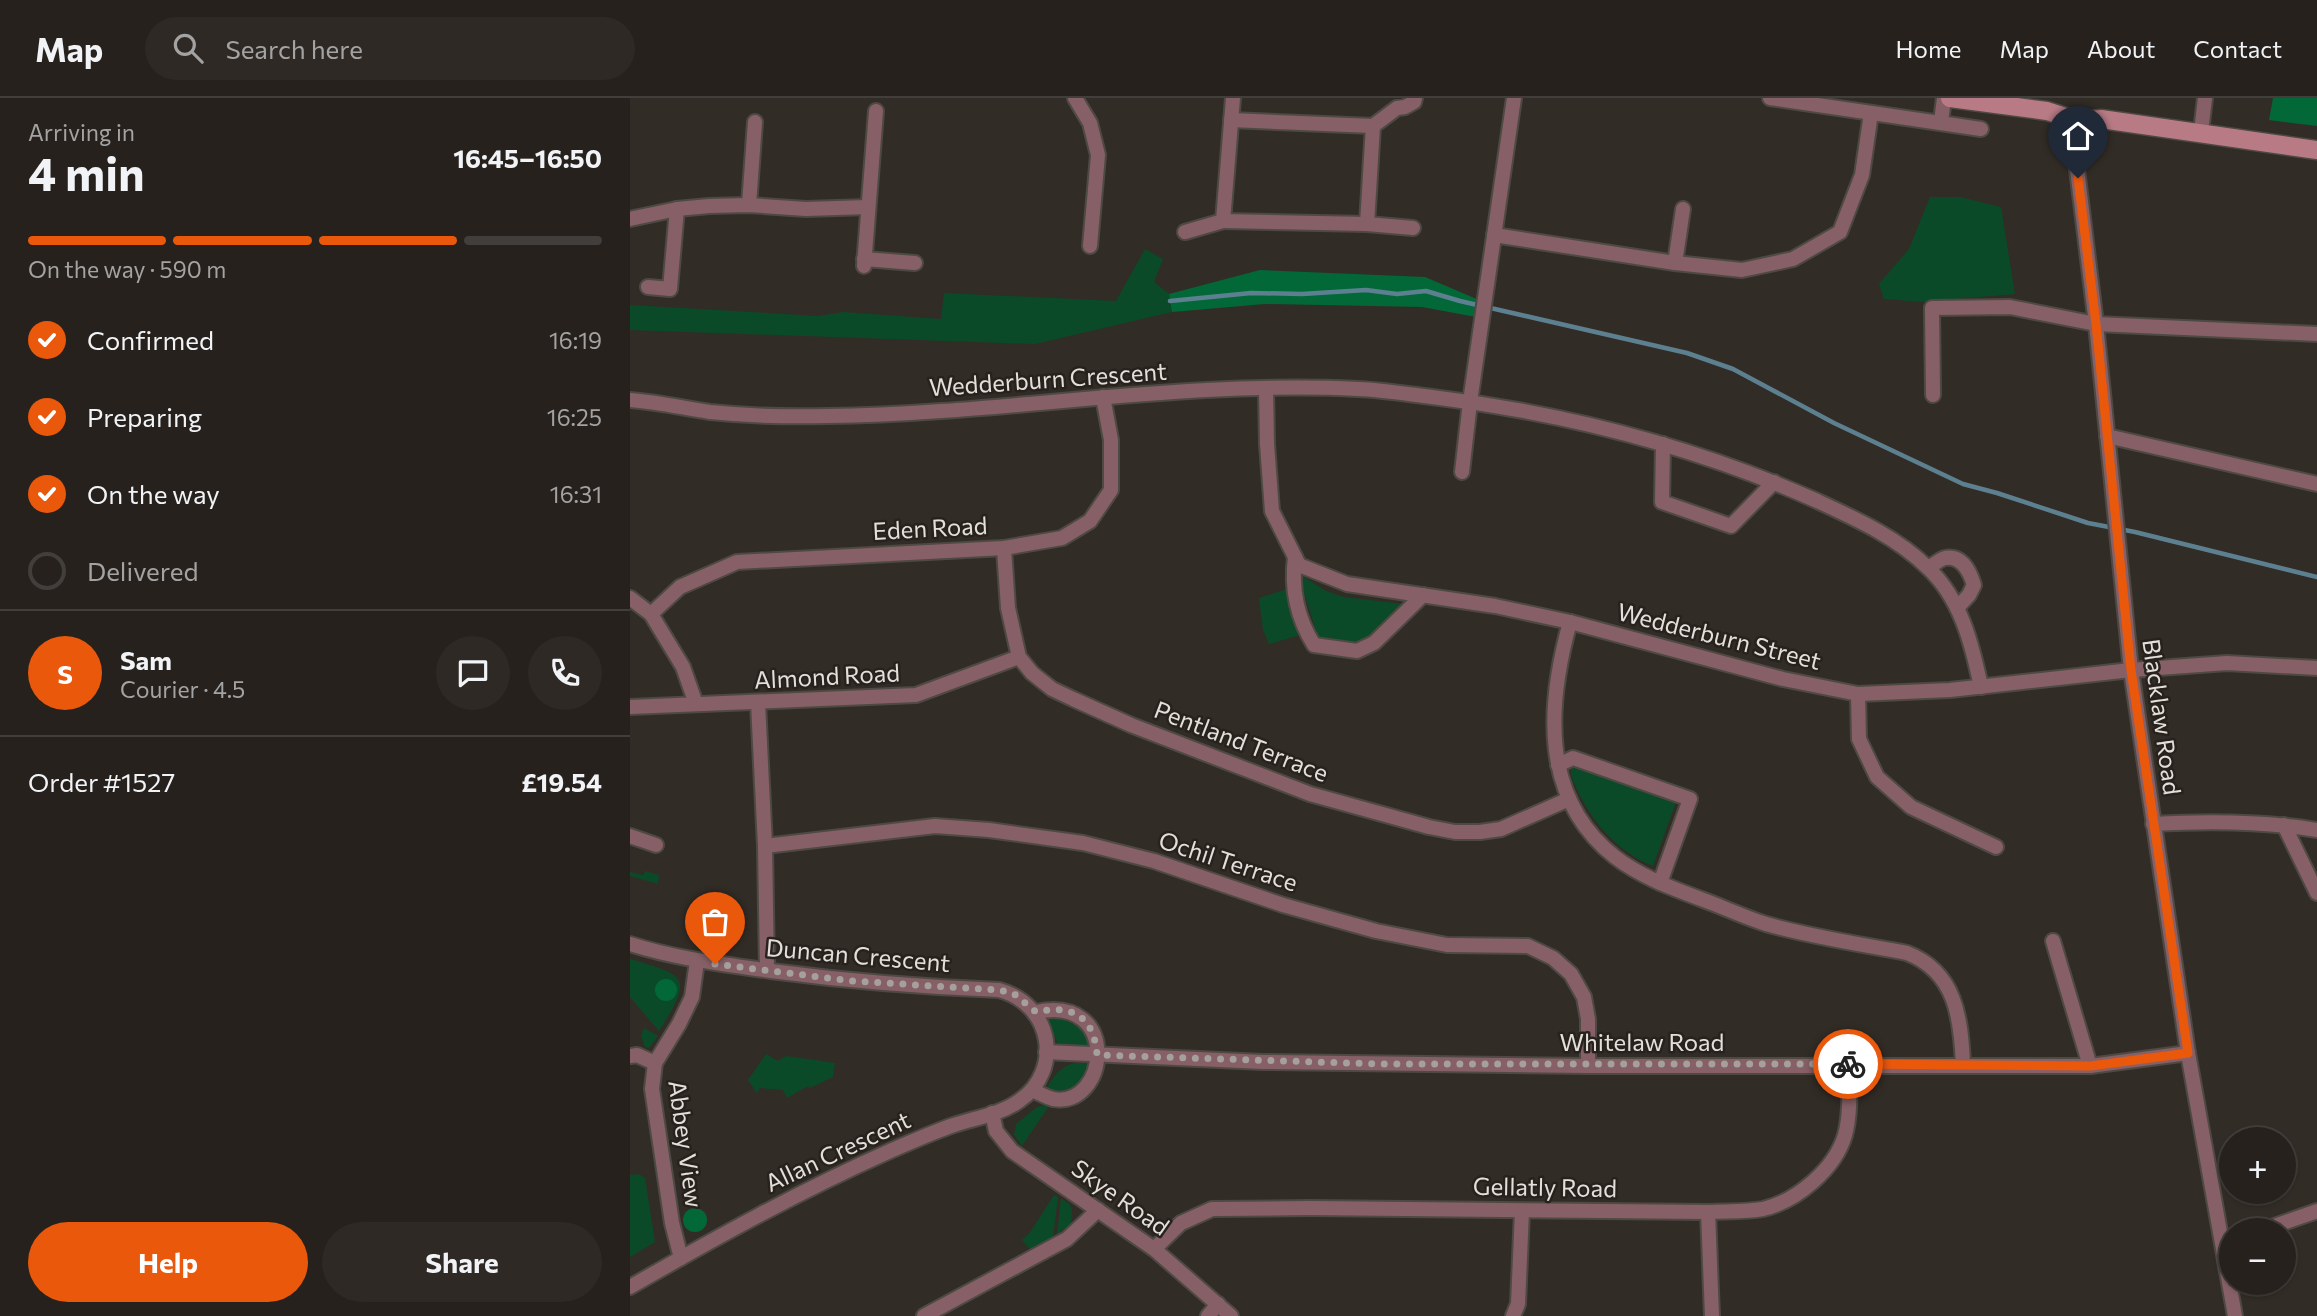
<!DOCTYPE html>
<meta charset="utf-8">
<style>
:root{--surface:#26211c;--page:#2e2925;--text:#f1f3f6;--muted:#a4a3a3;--line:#423e3b;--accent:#ea580c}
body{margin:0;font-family:Commissioner,sans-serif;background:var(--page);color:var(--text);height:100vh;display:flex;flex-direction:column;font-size:26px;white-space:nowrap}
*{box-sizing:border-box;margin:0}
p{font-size:23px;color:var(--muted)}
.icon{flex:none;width:38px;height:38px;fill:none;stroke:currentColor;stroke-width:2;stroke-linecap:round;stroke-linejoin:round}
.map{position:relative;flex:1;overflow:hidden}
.side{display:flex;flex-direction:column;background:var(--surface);width:630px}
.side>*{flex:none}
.controls{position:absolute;left:1589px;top:1029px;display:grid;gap:14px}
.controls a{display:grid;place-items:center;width:77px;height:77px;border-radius:50%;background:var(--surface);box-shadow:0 2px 5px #0004,0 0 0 2px var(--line);font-size:35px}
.pin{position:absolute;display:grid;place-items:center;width:60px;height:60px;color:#fff;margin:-72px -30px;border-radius:50% 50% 50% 0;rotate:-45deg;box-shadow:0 0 7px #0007}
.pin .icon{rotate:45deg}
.courier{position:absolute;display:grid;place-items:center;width:70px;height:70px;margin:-35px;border:5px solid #ea580c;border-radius:50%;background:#fff;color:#222;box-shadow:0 2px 9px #0007}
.headline em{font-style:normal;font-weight:700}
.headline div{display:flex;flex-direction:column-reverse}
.headline{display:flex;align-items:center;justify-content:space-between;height:119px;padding:0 28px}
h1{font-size:46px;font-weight:700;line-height:52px}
.bar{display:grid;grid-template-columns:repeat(4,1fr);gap:10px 7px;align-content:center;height:84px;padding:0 28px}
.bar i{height:9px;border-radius:5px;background:var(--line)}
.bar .current{background:var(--accent)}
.bar p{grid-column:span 4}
.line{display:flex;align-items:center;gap:18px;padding:0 28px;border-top:2px solid var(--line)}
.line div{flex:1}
.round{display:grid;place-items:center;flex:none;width:74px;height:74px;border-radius:37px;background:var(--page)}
ol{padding:0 28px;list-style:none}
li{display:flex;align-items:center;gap:21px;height:77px}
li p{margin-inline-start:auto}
li .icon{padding:7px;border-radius:50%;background:var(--accent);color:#fff;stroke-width:4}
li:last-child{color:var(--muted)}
li i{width:38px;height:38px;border:4px solid var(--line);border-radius:50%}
.cta{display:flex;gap:14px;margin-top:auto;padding:14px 28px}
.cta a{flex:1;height:80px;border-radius:42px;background:var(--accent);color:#fff;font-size:28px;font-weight:700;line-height:80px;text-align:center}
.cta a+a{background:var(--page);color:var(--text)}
header{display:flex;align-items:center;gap:42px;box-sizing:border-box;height:98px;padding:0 35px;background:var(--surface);border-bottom:2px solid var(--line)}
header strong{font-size:33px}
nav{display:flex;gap:38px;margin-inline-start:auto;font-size:24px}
.search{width:490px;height:63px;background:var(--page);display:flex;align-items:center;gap:18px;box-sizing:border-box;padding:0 24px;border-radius:38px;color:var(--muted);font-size:26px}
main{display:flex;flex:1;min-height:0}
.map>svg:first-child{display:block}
</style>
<header>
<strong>Map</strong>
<div class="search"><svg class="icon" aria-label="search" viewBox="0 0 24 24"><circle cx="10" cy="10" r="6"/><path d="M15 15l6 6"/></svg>Search here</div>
<nav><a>Home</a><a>Map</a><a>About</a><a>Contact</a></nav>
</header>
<main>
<section class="side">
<div class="headline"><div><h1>4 min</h1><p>Arriving in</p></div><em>16:45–16:50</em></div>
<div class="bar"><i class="current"></i><i class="current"></i><i class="current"></i><i></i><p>On the way · 590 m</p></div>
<ol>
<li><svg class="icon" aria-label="check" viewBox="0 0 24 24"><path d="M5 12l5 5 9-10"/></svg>Confirmed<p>16:19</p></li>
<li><svg class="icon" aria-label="check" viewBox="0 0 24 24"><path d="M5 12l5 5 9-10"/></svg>Preparing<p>16:25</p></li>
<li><svg class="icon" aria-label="check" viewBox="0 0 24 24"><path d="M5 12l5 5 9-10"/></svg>On the way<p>16:31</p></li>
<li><i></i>Delivered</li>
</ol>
<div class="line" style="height:126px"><b class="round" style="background:var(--accent);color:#fff">S</b><div><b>Sam</b><p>Courier · 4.5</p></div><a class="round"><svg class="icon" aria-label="chat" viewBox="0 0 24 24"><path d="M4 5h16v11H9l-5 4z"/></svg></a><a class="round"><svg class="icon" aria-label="phone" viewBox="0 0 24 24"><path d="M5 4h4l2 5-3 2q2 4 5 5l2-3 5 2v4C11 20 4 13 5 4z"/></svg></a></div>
<div class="line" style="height:91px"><div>Order #1527</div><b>£19.54</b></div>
<div class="cta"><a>Help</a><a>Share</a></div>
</section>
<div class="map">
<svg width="1687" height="1218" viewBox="0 0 1687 1218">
<rect width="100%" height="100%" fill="#322c26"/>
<!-- green -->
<g fill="#0b4a28">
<polygon points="1300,99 1330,99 1371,109 1385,196 1292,204 1254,201 1249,186 1279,151"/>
<polygon points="515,151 533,161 524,184 539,196 542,214 405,246 0,232 0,207 188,218 213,214 311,221 314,195 486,203"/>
<polygon points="672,478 696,493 714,499 773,506 773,512 734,545 694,542 688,539 669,479"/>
<polygon points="657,491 670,537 639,546 633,532 629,500"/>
<path d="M947 668 1046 704 1023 768C984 753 955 716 941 677V671Z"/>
<polygon points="15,773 29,777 28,786 0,778 0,774 14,777"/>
<path d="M0 861C59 878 62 880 29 933L0 899Z"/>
<path d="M417 918C437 921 458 928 459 951L428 947Z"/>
<polygon points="14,930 28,938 19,950 15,949 11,938"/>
<polygon points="136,956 148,963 156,958 205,965 203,979 180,990 178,988 157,1000 153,992 130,990 127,995 118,982"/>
<path d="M445 965H457L461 968C446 991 441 994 415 993 423 979 429 969 445 965Z"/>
<polygon points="417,1007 419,1008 392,1048 384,1037 386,1026 407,1009"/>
<polygon points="9,1076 15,1080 25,1144 0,1159 0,1077"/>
<polygon points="424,1097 428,1099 423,1139 400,1151 392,1142 399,1136"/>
<polygon points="431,1100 439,1106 442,1112 441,1126 427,1136"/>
</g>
<!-- forest -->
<g fill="#036838">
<polygon points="1643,0 1687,0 1687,28 1639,22"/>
<polygon points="630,172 795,179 849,202 846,219 792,209 635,206 542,214 539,196"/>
<circle cx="36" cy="892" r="11"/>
<circle cx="65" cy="1122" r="12"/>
</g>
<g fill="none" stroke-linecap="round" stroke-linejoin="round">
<!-- stream -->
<polyline stroke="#5d8090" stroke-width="4.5" points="540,203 621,195 672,196 736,192 767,196 796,193 830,203 1057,255 1103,271 1204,325 1333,386 1367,395 1458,425 1505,434 1687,479"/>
<!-- minor casing -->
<g stroke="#4e4943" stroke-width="18">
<g id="minor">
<polyline points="445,0 460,25 468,57 460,148"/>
<polyline points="1140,0 1351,31"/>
<polyline points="601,22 743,28 767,10 775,9 784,4 785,0"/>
<polyline points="1448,23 1445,55 1466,226 1501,572 1558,955 1605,1218"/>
<polyline points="1311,24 1314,0"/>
<polyline points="1571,34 1575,0"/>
<polyline points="119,107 125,24"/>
<polyline points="0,121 47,111 79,108 119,107 176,111 238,109"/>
<polyline points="593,123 737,126 783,130"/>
<polyline points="737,126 743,28"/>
<polyline points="555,134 593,123 603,0"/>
<polyline points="864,137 1045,165 1112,172 1163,161 1210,134 1232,77 1241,15"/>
<polyline points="234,161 285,165"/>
<polyline points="1045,165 1053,111"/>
<polyline points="234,168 246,13"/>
<polyline points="18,189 40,191 47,111"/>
<polyline points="636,290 637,346 642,413 669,467 717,486 865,508 940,524 1153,581 1228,596 1320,592 1501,572 1597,565 1687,570"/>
<polyline points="1303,297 1302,210 1380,209 1466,226 1687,236"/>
<path d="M0 302C27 304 53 310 80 314 119 318 159 319 198 318 375 316 551 282 728 291 753 292 777 296 802 299 933 315 1063 348 1185 402 1224 420 1267 439 1298 470 1331 501 1342 546 1351 589"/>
<polyline points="1477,338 1687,386"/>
<polyline points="1033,346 1032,404 1101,428 1144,384"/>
<polyline points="832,374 840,304 884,0"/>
<polyline points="374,450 378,510 389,559 402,575 422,591 443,601 501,627 680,696 799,729 825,734 850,734 871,731 939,701"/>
<path d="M665 459C661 490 667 520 684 547L727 553 744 545 793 497"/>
<path d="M1299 470C1303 467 1310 461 1315 460 1332 457 1340 474 1344 487L1339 497 1327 510"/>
<polyline points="0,500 21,516 53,569 66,606"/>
<polyline points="21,516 50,489 107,464 374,450 432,440 460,423 481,392 481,342 473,299"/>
<path d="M940 524C917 607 910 700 985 759 1011 779 1042 790 1071 801 1093 809 1114 819 1136 826 1182 839 1230 846 1277 855 1326 874 1331 920 1333 967"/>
<polyline points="1228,596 1229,641 1247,679 1281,709 1366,749"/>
<polyline points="128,605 135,748 137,872"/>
<polyline points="0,609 286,597 389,559"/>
<polyline points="928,667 943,660 1060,701 1030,785"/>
<path d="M1523 726C1578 723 1633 723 1687 732"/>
<polyline points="1654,727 1687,795"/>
<polyline points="0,738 26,747"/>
<polyline points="135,748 305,728 359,732 453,745 524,763 653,807 746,833 817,847 898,848 923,860 941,876 954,899 958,921 958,968"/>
<polyline points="1423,843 1460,968"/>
<path d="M0 846C47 861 93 866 141 873 217 883 293 889 369 892 422 906 434 972 389 1003 371 1016 345 1020 324 1027 303 1034 281 1044 260 1053 170 1093 85 1140 0 1189"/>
<polyline points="416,954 633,964 958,968 1460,968 1558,955"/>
<polyline points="0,958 7,957 25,965"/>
<path d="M402 992C409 995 416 999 423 1001 478 1011 492 896 406 914"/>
<polyline points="362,1015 366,1033 382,1053 524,1151 601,1218"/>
<polyline points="1078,1114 1082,1218"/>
<polyline points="1633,1132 1687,1113"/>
<path d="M524 1151 551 1125 582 1111 680 1110 1078 1114C1096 1113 1116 1114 1133 1111 1167 1103 1205 1071 1215 1037 1221 1015 1219 989 1219 966"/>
<polyline points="51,1160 42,1125 22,991 25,965 49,926 62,899 67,863"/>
<polyline points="294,1218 437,1141 468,1112"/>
<polyline points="578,1218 588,1206"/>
<polyline points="883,1218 888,1206 892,1113"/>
</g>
</g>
<!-- secondary casing -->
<g stroke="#4e4943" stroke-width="21">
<polyline id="secondary" points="1320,0 1417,13 1448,23 1471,21 1687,52"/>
</g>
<!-- minor -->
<use href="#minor" stroke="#866066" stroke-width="14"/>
<!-- secondary -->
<use href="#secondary" stroke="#b87b85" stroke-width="18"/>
</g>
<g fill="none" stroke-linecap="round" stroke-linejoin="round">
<!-- done -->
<path stroke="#a5a09c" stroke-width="7" stroke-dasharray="0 12.6" d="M85 866 222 883 369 892 383 895 406 914C442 906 464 918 467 957L750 966H1218"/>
<!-- route -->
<polyline stroke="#ea580c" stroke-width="9" points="1218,966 1460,968 1558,955 1501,572 1466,226 1448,80"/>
</g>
<g text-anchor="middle" stroke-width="5" stroke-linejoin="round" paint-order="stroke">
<!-- street labels -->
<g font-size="24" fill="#e3dfdb" stroke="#28221c">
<text transform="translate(418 282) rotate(-4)" y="8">Wedderburn Crescent</text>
<text transform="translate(300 431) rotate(-3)" y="8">Eden Road</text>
<text transform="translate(1089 539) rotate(14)" y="8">Wedderburn Street</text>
<text transform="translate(197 579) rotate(-3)" y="8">Almond Road</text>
<text transform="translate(1531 619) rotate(82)" y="8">Blacklaw Road</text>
<text transform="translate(611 644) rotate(21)" y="8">Pentland Terrace</text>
<text transform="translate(598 764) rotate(18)" y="8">Ochil Terrace</text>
<text transform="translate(228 858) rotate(5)" y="8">Duncan Crescent</text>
<text x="1012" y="953">Whitelaw Road</text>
<text transform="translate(55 1046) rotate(82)" y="8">Abbey View</text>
<text transform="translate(208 1054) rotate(-25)" y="8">Allan Crescent</text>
<text transform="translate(915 1090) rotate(1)" y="8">Gellatly Road</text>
<text transform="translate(490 1100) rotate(35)" y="8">Skye Road</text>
</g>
</g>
</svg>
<div class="controls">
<a>+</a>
<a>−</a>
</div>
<div class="pin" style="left:85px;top:866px;background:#ea580c"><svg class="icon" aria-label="bag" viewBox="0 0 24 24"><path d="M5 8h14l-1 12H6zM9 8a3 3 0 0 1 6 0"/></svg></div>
<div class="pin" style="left:1448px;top:80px;background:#1f2937"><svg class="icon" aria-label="home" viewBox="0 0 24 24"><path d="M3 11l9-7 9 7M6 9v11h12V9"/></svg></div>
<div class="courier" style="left:1218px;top:966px"><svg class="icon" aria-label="bike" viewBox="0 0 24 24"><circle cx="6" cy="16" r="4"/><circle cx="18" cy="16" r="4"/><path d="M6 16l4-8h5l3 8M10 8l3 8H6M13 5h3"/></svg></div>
</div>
</main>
